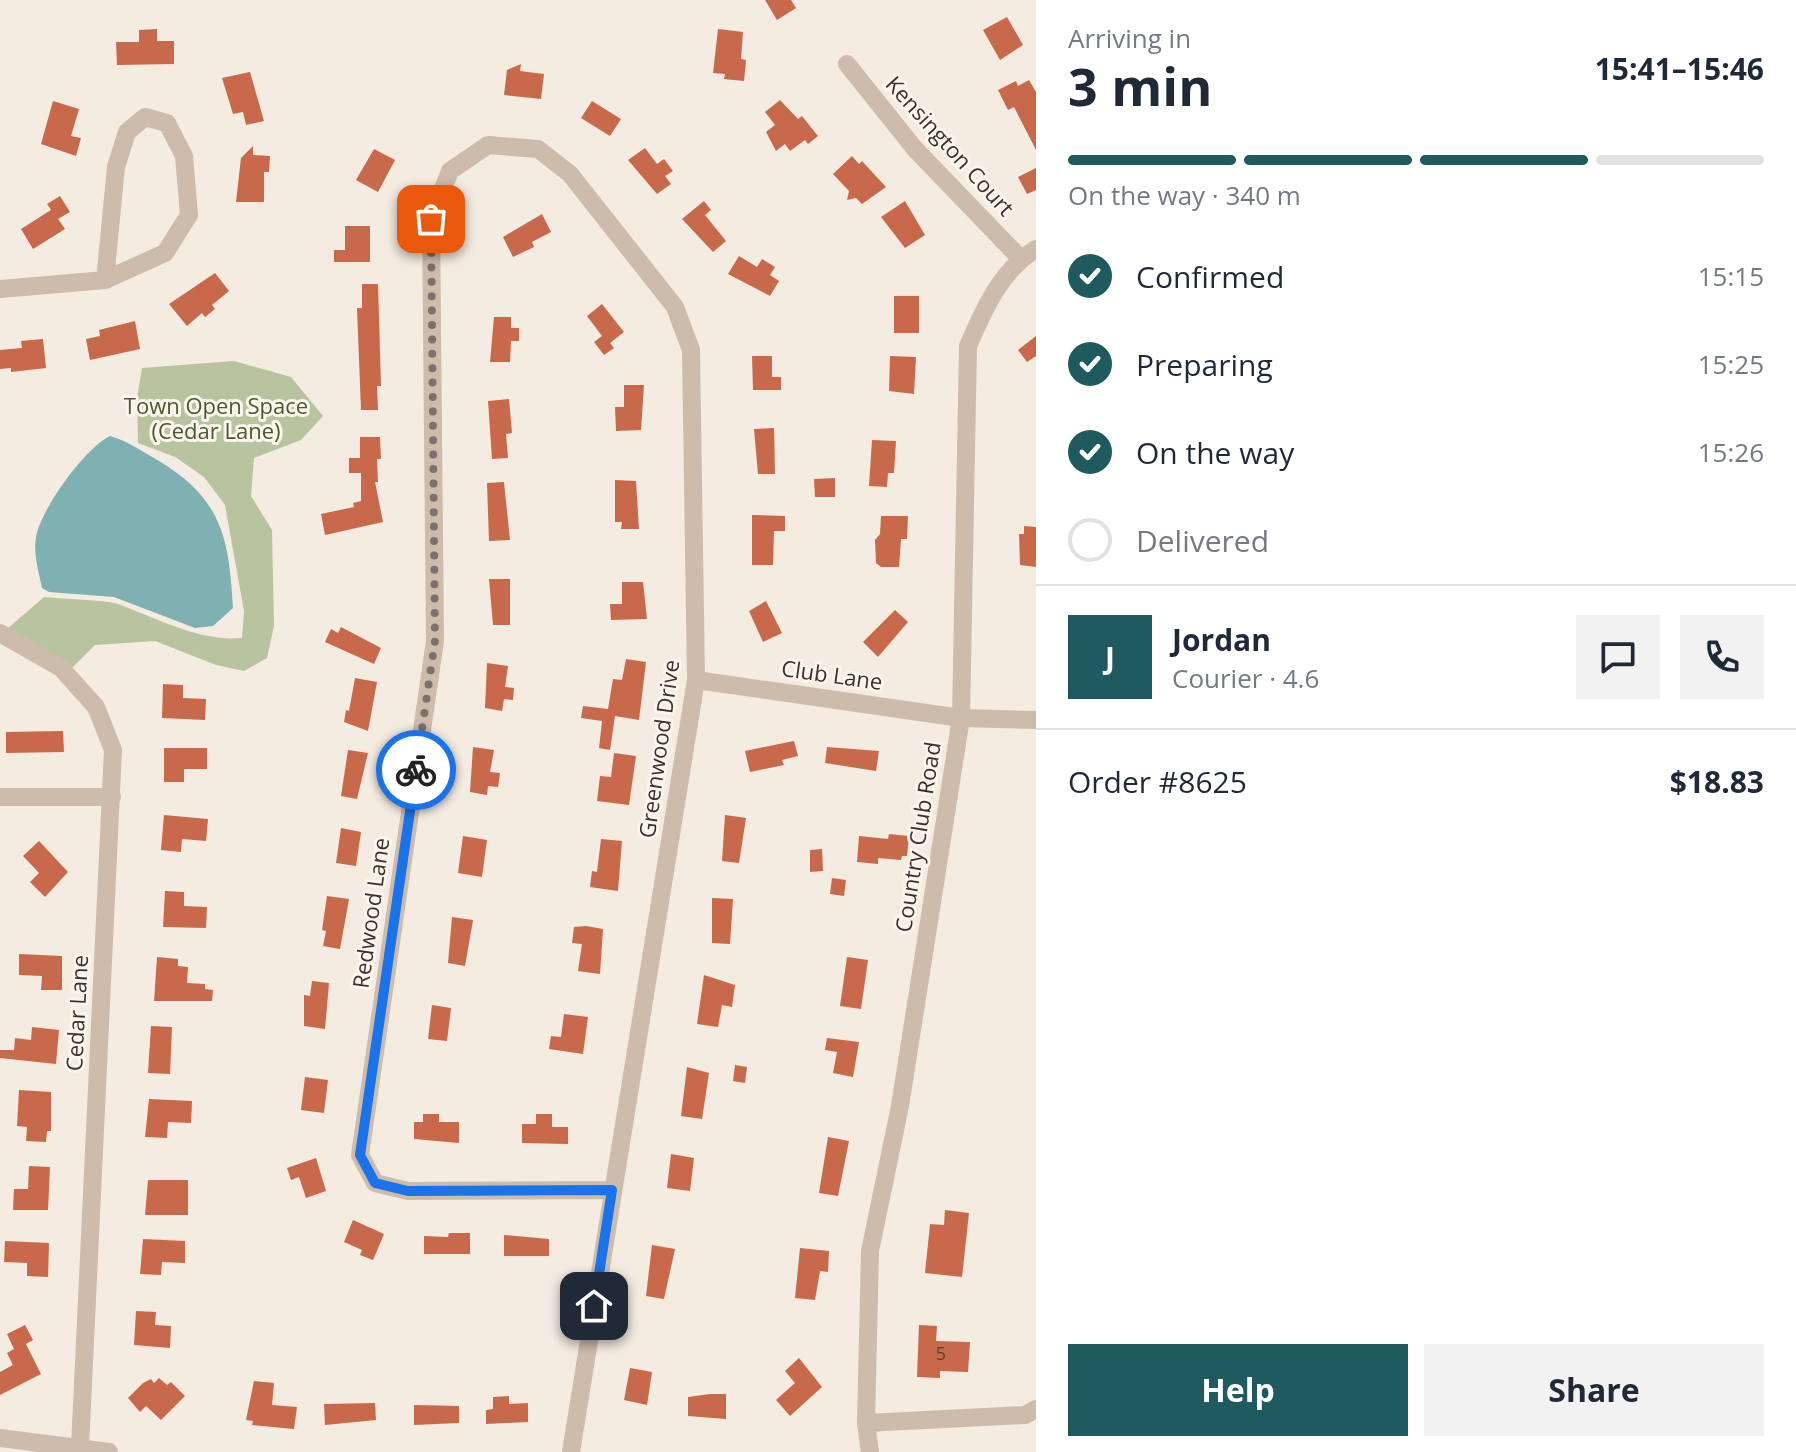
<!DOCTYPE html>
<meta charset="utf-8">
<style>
:root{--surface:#fff;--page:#f2f2f3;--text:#1f2937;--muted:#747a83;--line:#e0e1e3;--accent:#1f5a5e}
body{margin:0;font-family:"Open Sans",sans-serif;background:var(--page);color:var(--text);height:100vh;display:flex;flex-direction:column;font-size:30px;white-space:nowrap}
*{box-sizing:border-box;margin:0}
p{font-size:26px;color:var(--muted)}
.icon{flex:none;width:44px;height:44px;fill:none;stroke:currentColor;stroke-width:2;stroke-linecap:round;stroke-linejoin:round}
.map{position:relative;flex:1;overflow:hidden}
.panel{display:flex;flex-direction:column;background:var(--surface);width:760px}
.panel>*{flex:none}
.pin{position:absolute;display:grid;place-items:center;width:68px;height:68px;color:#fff;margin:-34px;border-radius:16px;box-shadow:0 4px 12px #0006}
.courier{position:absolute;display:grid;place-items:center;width:80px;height:80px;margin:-40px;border:6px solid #1a73e8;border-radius:50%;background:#fff;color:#222;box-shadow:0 2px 10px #0007}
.head em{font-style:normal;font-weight:700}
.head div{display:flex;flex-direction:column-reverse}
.head{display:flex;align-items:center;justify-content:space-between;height:136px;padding:0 32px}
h1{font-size:52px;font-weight:700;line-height:60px}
.bar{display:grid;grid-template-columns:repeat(4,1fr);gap:12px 8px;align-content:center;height:96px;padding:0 32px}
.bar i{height:10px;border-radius:6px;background:var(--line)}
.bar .active{background:var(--accent)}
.bar p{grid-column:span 4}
.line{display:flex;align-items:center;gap:20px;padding:0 32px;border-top:2px solid var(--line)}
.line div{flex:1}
.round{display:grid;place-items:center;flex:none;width:84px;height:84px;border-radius:0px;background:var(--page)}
ol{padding:0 32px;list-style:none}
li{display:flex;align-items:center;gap:24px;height:88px}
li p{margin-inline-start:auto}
li .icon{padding:8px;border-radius:50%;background:var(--accent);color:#fff;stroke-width:4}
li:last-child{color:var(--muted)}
li i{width:44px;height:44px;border:4px solid var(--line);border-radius:50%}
.primary-button{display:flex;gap:16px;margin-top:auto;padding:16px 32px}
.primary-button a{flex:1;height:92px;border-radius:0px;background:var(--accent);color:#fff;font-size:32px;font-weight:700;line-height:92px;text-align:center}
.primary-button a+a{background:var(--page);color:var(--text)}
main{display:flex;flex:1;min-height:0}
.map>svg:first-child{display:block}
</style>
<main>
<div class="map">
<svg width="1036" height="1452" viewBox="0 0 1036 1452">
<rect width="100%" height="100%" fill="#f4ebe1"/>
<!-- green -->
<path fill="#b8c4a0" d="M234 361 291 377 323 416 301 440 254 458 251 496 272 530 274 626 267 658 244 671 216 665 155 641 95 645 73 667 7 629 44 597C61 599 107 600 118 604 156 618 200 642 242 638L244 611 225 505 204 477 175 457 138 443 137 398 142 368Z"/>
<!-- water -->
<path fill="#7fb0b2" d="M110 436C128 441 143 452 159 461 222 499 229 538 233 608L213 626 195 628 114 597 49 592 42 588C39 573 33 553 36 537 41 509 85 448 110 436Z"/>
<!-- building -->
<g fill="#c8694b">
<polygon points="765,0 791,0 796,8 777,20"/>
<polygon points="1007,17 1023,45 1000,60 983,30"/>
<polygon points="157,29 157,41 174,41 174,64 117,65 116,42 139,42 139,30"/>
<polygon points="718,29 743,32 741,59 746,60 744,81 724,79 725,74 713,73"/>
<polygon points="521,64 520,71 544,74 541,99 504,95 507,70"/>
<polygon points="250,72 264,121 246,125 243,112 233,114 222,78"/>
<polygon points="1029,80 1036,92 1036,150 1014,107 1008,110 998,90 1016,81 1018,86"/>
<polygon points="780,100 798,119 802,116 818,136 808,144 805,140 790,151 785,144 776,151 766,132 775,125 765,112"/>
<polygon points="53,101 79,109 71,136 81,138 76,156 41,144"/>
<polygon points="592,101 621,119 610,136 581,118"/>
<polygon points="253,146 253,155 270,156 269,172 264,172 264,202 236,202 241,158"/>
<polygon points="645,148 657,164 664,159 673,171 665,176 671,184 657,194 628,160"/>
<polygon points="374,149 395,160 378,192 356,180"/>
<polygon points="852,156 859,164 862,161 886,187 862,204 856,198 847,200 849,191 833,174"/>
<polygon points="1036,168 1036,190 1027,194 1018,177"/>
<polygon points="60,196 70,212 58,219 65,229 33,249 21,229 51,210 47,204"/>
<polygon points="704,201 711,210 705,215 726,241 713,252 682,219"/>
<polygon points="905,201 925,235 905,248 881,217"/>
<polygon points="542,214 551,232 532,242 534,247 513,257 503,237"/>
<polygon points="345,226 370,226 370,262 334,262 334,250 345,250"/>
<polygon points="739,256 757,267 762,259 775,267 770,275 779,281 770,296 728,274"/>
<polygon points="215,273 229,291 212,305 215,309 205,317 202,313 187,326 169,304"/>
<polygon points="362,284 378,284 381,386 377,386 378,410 361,410 357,308 362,308"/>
<rect x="894" y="296" width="25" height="37"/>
<polygon points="602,304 624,332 610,343 614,348 604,355 594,342 602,336 587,316"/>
<polygon points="494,317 511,317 511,328 519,328 519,341 511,341 510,362 490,362"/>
<polygon points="135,321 140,349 90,360 86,339 100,336 99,330"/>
<polygon points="1036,336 1036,356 1027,362 1018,350"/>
<polygon points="43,339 46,368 11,372 11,368 0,369 0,350 22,348 21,341"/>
<polygon points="752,356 772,356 772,377 781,377 781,390 753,390"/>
<polygon points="890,356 916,357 914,394 889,391"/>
<polygon points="624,385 644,385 641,430 616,431 615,407 624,407"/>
<polygon points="509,399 512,433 506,434 508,458 492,459 488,401"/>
<polygon points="774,428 775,474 758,474 754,429"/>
<polygon points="360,437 380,437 381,459 377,459 378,482 375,482 383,522 325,535 321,514 354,507 353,503 361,501 361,473 349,473 349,458 360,458"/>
<polygon points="872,440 896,441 894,473 888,473 887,487 869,486"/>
<polygon points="835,478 835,497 815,497 814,479"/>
<polygon points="615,480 636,481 639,529 621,529 622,522 615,522"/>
<polygon points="504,482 510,540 489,541 487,483"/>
<polygon points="752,515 785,516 785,531 774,531 773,565 752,565"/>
<polygon points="881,516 908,516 907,539 901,539 899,567 881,567 876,563 875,540 880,534"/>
<polygon points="1024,526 1036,527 1036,567 1020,565 1019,534 1024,534"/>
<polygon points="489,579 510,579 510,625 493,625"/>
<polygon points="622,582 643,582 647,619 611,620 610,604 622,604"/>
<polygon points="766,601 782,633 763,642 749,611"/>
<polygon points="895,610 908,622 878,657 863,642"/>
<polygon points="341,627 381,648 374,664 325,642 331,629 338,633"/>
<polygon points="626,659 646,662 639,720 615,716 610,750 599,748 602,721 581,718 583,706 608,709 613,679 622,680"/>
<polygon points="487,663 508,666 505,687 514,688 513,700 504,699 502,711 485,708"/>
<polygon points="355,678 377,682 368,731 344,722 346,710 349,711"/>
<polygon points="163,684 183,685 183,698 206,699 205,720 162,718"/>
<polygon points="63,731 64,752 6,753 6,732"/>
<polygon points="794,741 798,756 782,760 784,765 750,772 745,751"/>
<polygon points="473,747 494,750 490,772 500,773 498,787 488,786 487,795 470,792"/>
<polygon points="827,747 879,751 876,771 825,763"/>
<polygon points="164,748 207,748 207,769 184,769 184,782 164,782"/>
<polygon points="348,750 368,753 357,799 341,796"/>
<polygon points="614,753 636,756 629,805 597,801 600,776 611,777"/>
<polygon points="164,815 208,819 206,841 182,839 181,852 161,850"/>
<polygon points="725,815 746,818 739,863 722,861"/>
<polygon points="341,828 361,832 356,866 336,863"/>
<polygon points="889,834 909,836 907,856 902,856 901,860 878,858 878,864 857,862 859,836 888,839"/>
<polygon points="463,836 487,840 482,877 458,873"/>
<polygon points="601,839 622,841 618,891 590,887 592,871 597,872"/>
<polygon points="39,841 68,872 45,897 30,882 39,873 23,856"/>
<polygon points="822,849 823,871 810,872 810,850"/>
<polygon points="832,878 846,880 844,896 830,894"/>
<polygon points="165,891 184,892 184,906 207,907 206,928 163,927"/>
<polygon points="327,896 349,899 340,949 323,946 326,931 322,930"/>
<polygon points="712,898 733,899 730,944 712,943"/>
<polygon points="452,917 473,920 465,966 448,963"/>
<polygon points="586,926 603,929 600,974 578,971 582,944 572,943 574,927"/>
<polygon points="19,954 62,956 62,990 41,990 42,976 19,975"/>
<polygon points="157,957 178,959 178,966 188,967 187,983 205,984 205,989 213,990 212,1001 154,1001"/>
<polygon points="847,957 868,960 861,1009 840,1006"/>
<polygon points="704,975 735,985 732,1007 722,1005 718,1027 697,1024"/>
<polygon points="312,981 329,983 325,1029 304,1026 304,995 310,996"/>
<polygon points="432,1005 451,1008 447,1041 428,1039"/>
<polygon points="564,1014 588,1017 583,1054 549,1049 551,1036 561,1037"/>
<polygon points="151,1026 172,1027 170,1074 148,1073"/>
<polygon points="32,1027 59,1030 56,1064 0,1058 0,1050 14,1050 15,1038 31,1040"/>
<polygon points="827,1038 859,1042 853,1077 833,1073 837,1052 825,1050"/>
<polygon points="735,1065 747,1067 745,1083 733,1081"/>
<polygon points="687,1067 709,1073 702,1119 681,1116"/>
<polygon points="305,1077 328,1080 324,1113 301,1110"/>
<polygon points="19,1090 51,1092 51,1131 47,1131 46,1142 26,1141 27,1127 17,1126"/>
<polygon points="149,1099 192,1101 191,1123 168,1122 167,1138 145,1137"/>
<polygon points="423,1114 439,1114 439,1122 459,1122 459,1143 414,1139 414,1122 423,1122"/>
<polygon points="536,1114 552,1114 552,1127 568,1127 568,1144 522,1143 522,1124 536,1124"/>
<polygon points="828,1137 849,1141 838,1196 819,1193"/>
<polygon points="671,1154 694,1158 690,1191 667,1188"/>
<polygon points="316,1158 326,1191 306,1198 299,1177 291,1180 287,1168"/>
<polygon points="29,1166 50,1167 48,1210 13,1210 14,1189 28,1189"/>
<polygon points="148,1180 188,1180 188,1215 145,1215"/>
<polygon points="945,1210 969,1213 962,1277 925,1273 930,1224 944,1225"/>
<polygon points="353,1220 384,1234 373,1260 360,1255 362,1250 344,1242"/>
<polygon points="449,1233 470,1233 470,1254 424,1254 424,1236 448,1237"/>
<polygon points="504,1235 549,1239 549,1256 504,1256"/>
<polygon points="143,1239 185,1241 185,1263 162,1262 161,1275 140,1274"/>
<polygon points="5,1241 49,1243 48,1277 27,1276 27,1263 4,1262"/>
<polygon points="652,1245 675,1249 664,1299 646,1296"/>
<polygon points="800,1248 829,1251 828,1272 820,1271 815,1300 795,1298"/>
<polygon points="136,1311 156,1312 155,1325 171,1326 170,1348 134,1345"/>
<polygon points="25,1325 33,1340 26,1344 41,1374 0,1395 0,1372 13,1365 7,1353 14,1349 7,1334"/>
<polygon points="919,1325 937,1326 936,1341 970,1342 968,1372 940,1371 940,1378 917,1377"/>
<polygon points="799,1358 822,1387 790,1416 776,1400 795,1383 785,1371"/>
<polygon points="630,1368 652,1372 647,1405 624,1400"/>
<polygon points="159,1378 167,1385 171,1382 185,1396 161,1420 146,1406 140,1412 128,1398 143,1383 151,1379 154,1383"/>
<polygon points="254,1381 274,1383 272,1405 297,1407 294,1429 252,1425 253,1421 246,1420"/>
<polygon points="710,1394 726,1394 726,1419 688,1416 688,1397"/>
<polygon points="509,1396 509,1404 528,1403 528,1422 486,1424 486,1410 493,1409 493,1397"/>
<polygon points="375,1403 376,1420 325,1425 324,1404"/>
<polygon points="414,1405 459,1406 459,1423 414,1425"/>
</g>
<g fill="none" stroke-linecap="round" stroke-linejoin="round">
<!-- minor -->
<g stroke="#cdbbac" stroke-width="18">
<polyline points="847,64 915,149 1020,258"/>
<polygon points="145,117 167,123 184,156 189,215 165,253 105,280 116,167 127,132"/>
<polyline points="0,289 105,280"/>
<polyline points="0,633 61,668 96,707 113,750 80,1447"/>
<polyline points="696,680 961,718 1036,720"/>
<polyline points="0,797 112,797"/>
<polyline points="866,1423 1025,1415 1036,1409"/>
<polyline points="0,1438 109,1452"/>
<polyline points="571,1452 696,680 691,350 675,307 570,174 538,149 488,145 450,171 431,219 435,641 360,1155 375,1183 408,1191 612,1190"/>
<path d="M870 1452 866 1423 870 1251 900 1106 961 718 968 346C984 309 1001 270 1036 249"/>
</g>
</g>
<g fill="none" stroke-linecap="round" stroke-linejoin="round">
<!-- done -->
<polyline stroke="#7c716b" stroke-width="8" stroke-dasharray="0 14.4" points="416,770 435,641 431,219"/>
<!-- route -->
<polyline stroke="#1a73e8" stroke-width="10" points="416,770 360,1155 375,1183 408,1191 612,1190 594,1306"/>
</g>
<g text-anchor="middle" stroke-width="6" stroke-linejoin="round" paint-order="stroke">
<!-- number labels -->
<g font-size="18" fill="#5e3e33">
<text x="941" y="1360">5</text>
</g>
<!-- street labels -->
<g font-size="22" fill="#3b302b" stroke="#fbf5ee">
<text transform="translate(950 146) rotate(48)" y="8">Kensington Court</text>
<text transform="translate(832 675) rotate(8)" y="8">Club Lane</text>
<text transform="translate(659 749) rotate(-82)" y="8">Greenwood Drive</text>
<text transform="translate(918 837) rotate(-81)" y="8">Country Club Road</text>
<text transform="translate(371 913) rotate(-82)" y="8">Redwood Lane</text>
<text transform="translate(77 1013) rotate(-87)" y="8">Cedar Lane</text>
</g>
<!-- park labels -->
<g font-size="22" fill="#4a5a2e" stroke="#fbf5ee">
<text x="216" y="414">Town Open Space<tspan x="216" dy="25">(Cedar Lane)</tspan></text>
</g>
</g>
</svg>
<div class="pin" style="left:431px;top:219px;background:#ea580c"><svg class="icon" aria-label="bag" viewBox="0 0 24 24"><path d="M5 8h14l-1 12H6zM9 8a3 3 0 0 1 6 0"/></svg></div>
<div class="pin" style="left:594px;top:1306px;background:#1f2937"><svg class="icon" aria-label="home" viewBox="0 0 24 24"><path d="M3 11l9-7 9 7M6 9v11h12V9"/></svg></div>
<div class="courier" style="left:416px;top:770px"><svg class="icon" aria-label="bike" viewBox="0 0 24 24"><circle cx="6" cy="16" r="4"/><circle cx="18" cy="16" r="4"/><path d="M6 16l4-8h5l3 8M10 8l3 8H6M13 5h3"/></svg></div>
</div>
<section class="panel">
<div class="head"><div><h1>3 min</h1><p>Arriving in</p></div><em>15:41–15:46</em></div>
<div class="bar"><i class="active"></i><i class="active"></i><i class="active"></i><i></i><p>On the way · 340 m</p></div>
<ol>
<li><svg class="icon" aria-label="check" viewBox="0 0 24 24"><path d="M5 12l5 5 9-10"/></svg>Confirmed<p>15:15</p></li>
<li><svg class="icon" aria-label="check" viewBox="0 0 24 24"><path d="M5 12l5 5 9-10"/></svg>Preparing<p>15:25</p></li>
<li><svg class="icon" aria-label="check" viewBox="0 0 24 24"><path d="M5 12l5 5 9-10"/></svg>On the way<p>15:26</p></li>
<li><i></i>Delivered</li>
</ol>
<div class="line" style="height:144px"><b class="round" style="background:var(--accent);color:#fff">J</b><div><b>Jordan</b><p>Courier · 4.6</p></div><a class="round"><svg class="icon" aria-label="chat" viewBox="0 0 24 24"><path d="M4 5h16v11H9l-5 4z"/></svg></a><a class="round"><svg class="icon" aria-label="phone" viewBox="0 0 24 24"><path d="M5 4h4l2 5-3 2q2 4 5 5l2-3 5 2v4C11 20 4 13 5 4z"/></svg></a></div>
<div class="line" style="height:104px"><div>Order #8625</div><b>$18.83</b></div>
<div class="primary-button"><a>Help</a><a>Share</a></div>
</section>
</main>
